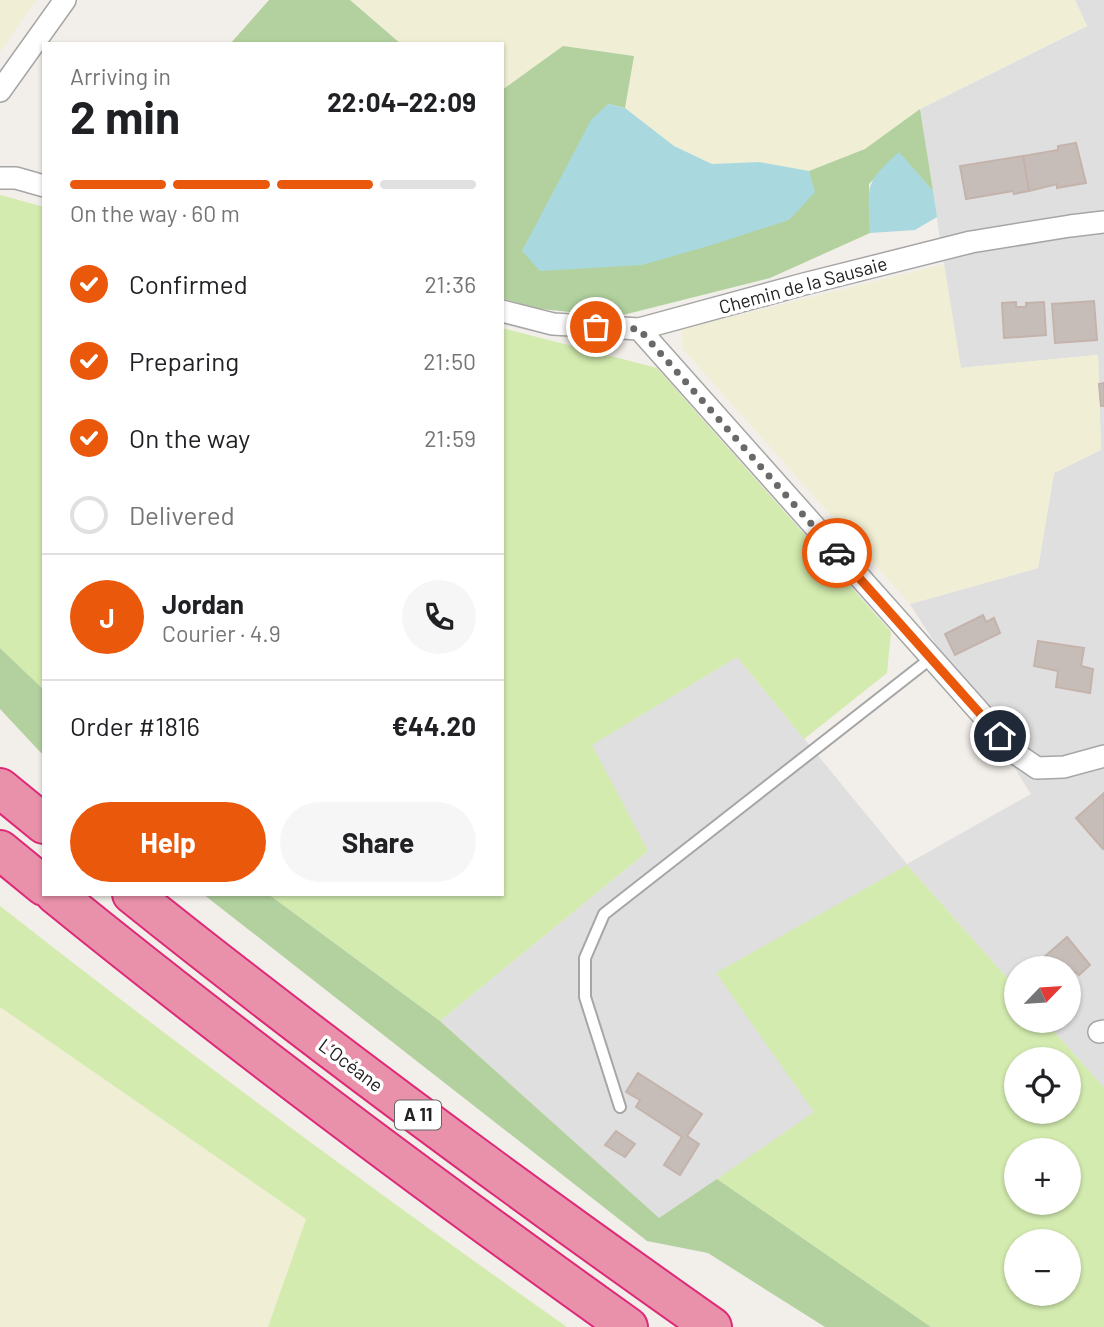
<!DOCTYPE html>
<meta charset="utf-8">
<style>
:root{--surface:#fff;--page:#f6f6f6;--text:#202124;--muted:#757577;--line:#e0e0e0;--accent:#ea580c}
body{margin:0;font-family:Barlow,sans-serif;background:var(--page);color:var(--text);height:100vh;display:flex;flex-direction:column;font-size:26px;white-space:nowrap}
*{box-sizing:border-box;margin:0}
p{font-size:23px;color:var(--muted)}
.icon{flex:none;width:38px;height:38px;fill:none;stroke:currentColor;stroke-width:2;stroke-linecap:round;stroke-linejoin:round}
.map{position:relative;flex:1;overflow:hidden}
.side{position:absolute;left:42px;top:42px;width:462px;height:854px;display:flex;flex-direction:column;background:var(--surface);border-radius:0px;box-shadow:0 2px 5px #0004}
.side>*{flex:none}
.needle{width:46px;rotate:65deg}
.tools{position:absolute;left:1004px;top:956px;display:grid;gap:14px}
.tools a{display:grid;place-items:center;width:77px;height:77px;border-radius:50%;background:var(--surface);box-shadow:0 2px 5px #0004;font-size:35px}
.pin{position:absolute;display:grid;place-items:center;width:60px;height:60px;color:#fff;margin:-30px;border:4px solid #fff;border-radius:50%;box-shadow:0 2px 7px #0007}
.courier{position:absolute;display:grid;place-items:center;width:70px;height:70px;margin:-35px;border:5px solid #ea580c;border-radius:50%;background:#fff;color:#222;box-shadow:0 2px 9px #0007}
.overview em{font-style:normal;font-weight:700}
.overview div{display:flex;flex-direction:column-reverse}
.overview{display:flex;align-items:center;justify-content:space-between;height:119px;padding:0 28px}
h1{font-size:46px;font-weight:700;line-height:52px}
.bar{display:grid;grid-template-columns:repeat(4,1fr);gap:10px 7px;align-content:center;height:84px;padding:0 28px}
.bar i{height:9px;border-radius:5px;background:var(--line)}
.bar .current{background:var(--accent)}
.bar p{grid-column:span 4}
.line{display:flex;align-items:center;gap:18px;padding:0 28px;border-top:2px solid var(--line)}
.line div{flex:1}
.round{display:grid;place-items:center;flex:none;width:74px;height:74px;border-radius:37px;background:var(--page)}
ol{padding:0 28px;list-style:none}
li{display:flex;align-items:center;gap:21px;height:77px}
li p{margin-inline-start:auto}
li .icon{padding:7px;border-radius:50%;background:var(--accent);color:#fff;stroke-width:4}
li:last-child{color:var(--muted)}
li i{width:38px;height:38px;border:4px solid var(--line);border-radius:50%}
.primary-button{display:flex;gap:14px;margin-top:auto;padding:14px 28px}
.primary-button a{flex:1;height:80px;border-radius:42px;background:var(--accent);color:#fff;font-size:28px;font-weight:700;line-height:80px;text-align:center}
.primary-button a+a{background:var(--page);color:var(--text)}
.map>svg:first-child{display:block}
</style>
<div class="map">
<svg width="1104" height="1327" viewBox="0 0 1104 1327">
<rect width="100%" height="100%" fill="#f2eee9"/>
<!-- residential -->
<polygon fill="#e0dfdf" points="1075,0 1104,0 1104,1088 1044,1020 1069,1020 1069,968 1017,968 1017,989 907,865 815,1113 659,1219 440,1021 648,851 591,745 737,657 907,864 1031,794 910,604 1038,568 1054,473 1101,449 1098,355 960,368 920,109 1087,26"/>
<!-- farmland -->
<g fill="#f0efd5">
<polygon points="0,0 36,0 0,52"/>
<polygon points="350,0 1075,0 1087,26 920,109 865,149 809,171 759,162 712,164 674,146 625,108 634,56 563,46 502,90 502,44 401,44"/>
<polygon points="944,264 961,368 1098,355 1101,450 1054,473 1038,568 910,604 682,348 682,329"/>
<polygon points="0,1007 306,1219 268,1327 0,1327"/>
</g>
<!-- grass -->
<g fill="#d3ebaf" fill-rule="evenodd">
<polygon points="0,195 44,207 44,690 0,648"/>
<polygon points="502,328 657,368 891,632 887,673 804,739 737,657 592,745 648,851 440,1021 268,894 502,894"/>
<path d="M907 865 1017 989V1020H1044L1104 1088V1327H931L717 1179 814 1112 716 973ZM1017 1059H1069V1111H1017ZM1017 1150H1069V1202H1017ZM1017 1241H1069V1293H1017Z"/>
<path d="M0 906C185 1051 375 1192 567 1327H268L306 1219 0 1007Z"/>
</g>
<!-- forest -->
<g fill="#b2d19e">
<polygon points="269,0 350,0 401,44 230,44"/>
<polygon points="563,46 634,56 625,108 608,104 522,251 814,192 809,171 865,149 920,109 933,191 899,153 869,184 870,233 770,278 615,317 533,308 502,298 502,90"/>
<polygon points="0,648 44,690 44,756 0,709"/>
<polygon points="203,894 268,894 440,1021 659,1218 717,1179 931,1327 825,1327 708,1253 647,1241"/>
</g>
<!-- water -->
<g fill="#aad8df">
<polygon points="608,104 625,108 674,146 712,164 759,162 809,171 815,192 789,220 715,244 642,265 540,271 522,251 591,120"/>
<path d="M899 152 933 191 937 217 915 230 870 233C869 186 862 185 899 152Z"/>
</g>
<!-- building -->
<g fill="#c7bdb8" stroke="#c4b3ab" stroke-width="2">
<polygon points="1076,143 1086,183 1057,188 1057,184 1029,191 1023,156 1058,150 1058,146"/>
<polygon points="1023,156 1029,191 1014,194 1013,191 966,199 960,166"/>
<polygon points="1094,301 1097,340 1055,343 1052,304"/>
<polygon points="1016,302 1016,307 1026,307 1026,303 1044,302 1046,335 1004,338 1002,303"/>
<polygon points="1104,383 1104,406 1101,406 1099,384"/>
<polygon points="983,615 986,622 994,618 1000,633 955,655 945,634"/>
<polygon points="1038,641 1084,648 1081,666 1093,669 1090,693 1056,687 1058,671 1034,666"/>
<polygon points="1104,793 1104,848 1103,849 1076,818"/>
<polygon points="1067,937 1090,965 1079,975 1076,972 1069,977 1069,968 1040,968 1036,964"/>
<polygon points="638,1073 702,1114 687,1136 699,1144 680,1175 664,1165 682,1137 636,1107 640,1100 626,1092"/>
<polygon points="616,1131 635,1144 625,1157 605,1145"/>
</g>
<g fill="none" stroke-linecap="round" stroke-linejoin="round">
<!-- lane casing -->
<g stroke="#a6a6a6" stroke-width="14">
<polyline id="lane" points="620,1107 585,997 585,958 604,914 930,659"/>
</g>
<!-- street casing -->
<g stroke="#a6a6a6" stroke-width="24">
<g id="street">
<polyline points="0,91 65,0"/>
<polyline points="0,178 16,178 44,186"/>
<polyline points="502,311 553,324 639,329 804,284 971,242 1070,226 1104,222"/>
<polyline points="639,329 1018,755 1037,768 1064,767 1104,756"/>
<polyline points="1099,1032 1104,1031"/>
</g>
</g>
<!-- highway casing -->
<g stroke="#dd2978" stroke-width="42">
<g id="highway">
<polyline points="0,788 44,824"/>
<polyline points="0,850 44,886"/>
<path d="M55 894C241 1045 433 1188 628 1327"/>
<path d="M132 894C320 1045 515 1188 712 1327"/>
</g>
</g>
<!-- lane -->
<use href="#lane" stroke="#fff" stroke-width="10"/>
<!-- street -->
<use href="#street" stroke="#fff" stroke-width="21"/>
<!-- highway -->
<use href="#highway" stroke="#e991aa" stroke-width="38"/>
</g>
<g fill="none" stroke-linecap="round" stroke-linejoin="round">
<!-- done -->
<polyline stroke="#6b6968" stroke-width="7" stroke-dasharray="0 12.6" points="596,327 639,329 837,553"/>
<!-- route -->
<polyline stroke="#ea580c" stroke-width="9" points="837,553 1000,736"/>
</g>
<g text-anchor="middle" stroke-width="7" stroke-linejoin="round" paint-order="stroke">
<!-- shield labels -->
<rect fill="#fff" stroke="#646464" stroke-width="2" x="395" y="1100.5" width="46" height="29" rx="5"/>
<g font-size="18" font-weight="bold" fill="#222">
<text x="418" y="1121">A 11</text>
</g>
<!-- street labels -->
<g font-size="19" fill="#222" stroke="#fff">
<text transform="translate(803 285) rotate(-15)" y="7">Chemin de la Sausaie</text>
<text transform="translate(351 1065) rotate(37)" y="7">L’Océane</text>
</g>
</g>
</svg>
<div class="tools">
<a><svg class="needle" viewBox="-14 -14 28 28"><path d="M0-13l5 13h-10z" fill="#e53935"/><path d="M0 13l5-13h-10z" fill="#757577"/></svg></a>
<a><svg class="icon" aria-label="locate" viewBox="0 0 24 24"><circle cx="12" cy="12" r="6"/><path d="M12 2v4M12 18v4M2 12h4M18 12h4"/></svg></a>
<a>+</a>
<a>−</a>
</div>
<div class="pin" style="left:596px;top:327px;background:#ea580c"><svg class="icon" aria-label="bag" viewBox="0 0 24 24"><path d="M5 8h14l-1 12H6zM9 8a3 3 0 0 1 6 0"/></svg></div>
<div class="pin" style="left:1000px;top:736px;background:#1f2937"><svg class="icon" aria-label="home" viewBox="0 0 24 24"><path d="M3 11l9-7 9 7M6 9v11h12V9"/></svg></div>
<div class="courier" style="left:837px;top:553px"><svg class="icon" aria-label="car" viewBox="0 0 24 24"><path d="M5 17H2v-5l4-1 3-4h7l3 4 3 1v5h-3M9 17h6M6 11h13"/><circle cx="7" cy="17" r="2"/><circle cx="17" cy="17" r="2"/></svg></div>
<section class="side">
<div class="overview"><div><h1>2 min</h1><p>Arriving in</p></div><em>22:04–22:09</em></div>
<div class="bar"><i class="current"></i><i class="current"></i><i class="current"></i><i></i><p>On the way · 60 m</p></div>
<ol>
<li><svg class="icon" aria-label="check" viewBox="0 0 24 24"><path d="M5 12l5 5 9-10"/></svg>Confirmed<p>21:36</p></li>
<li><svg class="icon" aria-label="check" viewBox="0 0 24 24"><path d="M5 12l5 5 9-10"/></svg>Preparing<p>21:50</p></li>
<li><svg class="icon" aria-label="check" viewBox="0 0 24 24"><path d="M5 12l5 5 9-10"/></svg>On the way<p>21:59</p></li>
<li><i></i>Delivered</li>
</ol>
<div class="line" style="height:126px"><b class="round" style="background:var(--accent);color:#fff">J</b><div><b>Jordan</b><p>Courier · 4.9</p></div><a class="round"><svg class="icon" aria-label="phone" viewBox="0 0 24 24"><path d="M5 4h4l2 5-3 2q2 4 5 5l2-3 5 2v4C11 20 4 13 5 4z"/></svg></a></div>
<div class="line" style="height:91px"><div>Order #1816</div><b>€44.20</b></div>
<div class="primary-button"><a>Help</a><a>Share</a></div>
</section>
</div>
